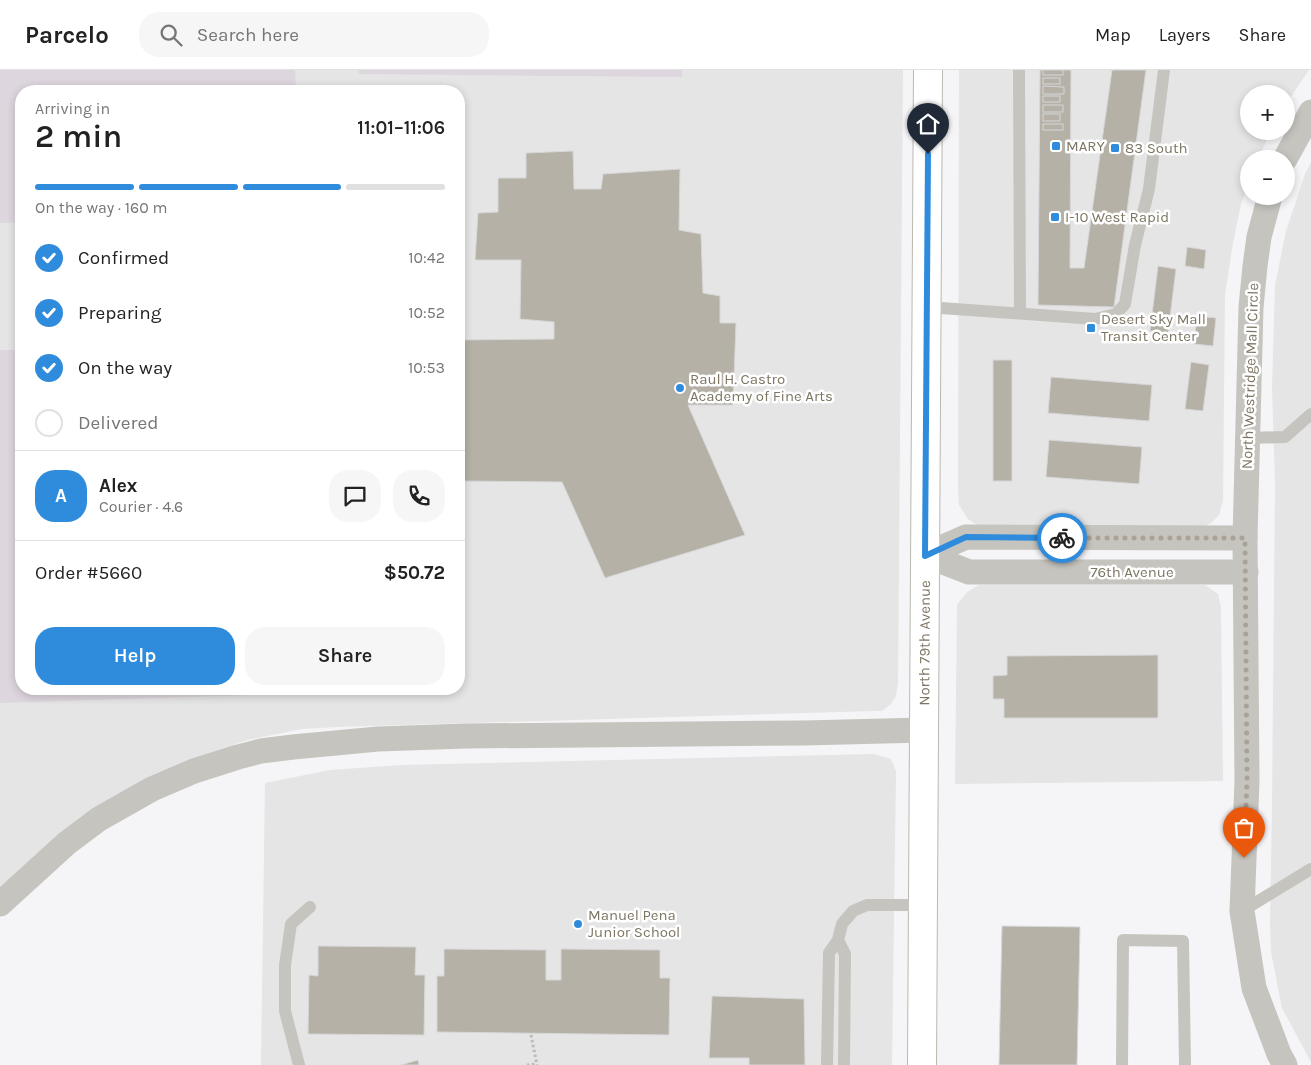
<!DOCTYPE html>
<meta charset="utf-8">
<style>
:root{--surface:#fff;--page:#f6f6f6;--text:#222;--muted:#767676;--line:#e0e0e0;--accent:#2f8cdd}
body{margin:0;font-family:Karla,sans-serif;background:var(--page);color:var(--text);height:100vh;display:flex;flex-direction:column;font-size:19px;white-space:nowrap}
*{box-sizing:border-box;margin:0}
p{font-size:16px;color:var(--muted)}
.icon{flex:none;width:28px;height:28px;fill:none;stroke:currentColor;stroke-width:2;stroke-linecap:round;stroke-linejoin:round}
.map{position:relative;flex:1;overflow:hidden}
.details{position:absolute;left:15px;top:15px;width:450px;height:610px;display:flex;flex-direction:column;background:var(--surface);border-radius:20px;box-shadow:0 2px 8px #0003}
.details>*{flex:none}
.tools{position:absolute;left:1240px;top:15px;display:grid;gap:10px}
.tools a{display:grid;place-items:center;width:55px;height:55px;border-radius:50%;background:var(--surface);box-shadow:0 2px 8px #0003;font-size:25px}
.pin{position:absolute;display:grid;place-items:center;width:42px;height:42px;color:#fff;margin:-51px -21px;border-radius:50% 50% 50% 0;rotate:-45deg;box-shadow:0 0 5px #0007}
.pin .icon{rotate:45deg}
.courier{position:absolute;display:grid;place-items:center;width:50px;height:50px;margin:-25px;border:4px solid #2f8cdd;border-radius:50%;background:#fff;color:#222;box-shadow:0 1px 6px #0007}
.overview em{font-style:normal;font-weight:600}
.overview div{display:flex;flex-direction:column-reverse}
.overview{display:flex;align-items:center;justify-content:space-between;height:85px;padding:0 20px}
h1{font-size:32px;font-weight:600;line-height:38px}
.bar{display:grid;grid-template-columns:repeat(4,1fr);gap:8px 5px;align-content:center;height:60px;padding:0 20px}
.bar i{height:6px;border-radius:4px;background:var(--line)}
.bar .selected{background:var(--accent)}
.bar p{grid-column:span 4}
.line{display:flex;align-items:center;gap:12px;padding:0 20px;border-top:1px solid var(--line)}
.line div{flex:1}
.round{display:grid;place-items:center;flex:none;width:52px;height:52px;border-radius:20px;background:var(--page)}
ol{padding:0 20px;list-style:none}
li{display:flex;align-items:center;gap:15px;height:55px}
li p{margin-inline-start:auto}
li .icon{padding:5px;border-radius:50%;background:var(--accent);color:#fff;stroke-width:4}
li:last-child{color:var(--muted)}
li i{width:28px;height:28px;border:2px solid var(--line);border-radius:50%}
.primary-button{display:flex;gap:10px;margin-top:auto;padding:10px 20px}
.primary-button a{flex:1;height:58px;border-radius:20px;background:var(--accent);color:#fff;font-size:20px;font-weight:600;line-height:58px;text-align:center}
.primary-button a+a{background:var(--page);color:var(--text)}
header{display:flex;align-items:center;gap:30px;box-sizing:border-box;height:70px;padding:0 25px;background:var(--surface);border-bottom:1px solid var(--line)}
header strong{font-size:24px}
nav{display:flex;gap:28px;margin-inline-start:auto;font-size:18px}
.search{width:350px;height:45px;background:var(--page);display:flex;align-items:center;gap:12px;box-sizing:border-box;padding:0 18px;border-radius:20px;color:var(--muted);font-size:19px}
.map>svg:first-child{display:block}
</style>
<header>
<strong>Parcelo</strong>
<div class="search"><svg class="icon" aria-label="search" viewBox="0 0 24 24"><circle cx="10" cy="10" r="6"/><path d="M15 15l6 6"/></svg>Search here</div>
<nav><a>Map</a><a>Layers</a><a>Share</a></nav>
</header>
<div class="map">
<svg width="1311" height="995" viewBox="0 0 1311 995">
<rect width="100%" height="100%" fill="#f5f4f7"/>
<!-- built -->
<g fill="#e6e5e5" fill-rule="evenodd">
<path d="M0 0H903L898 614 896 626 891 634 882 641H874L337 657 302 659 248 670 191 689 0 818ZM21 21H459V619H21Z"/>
<polygon points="959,0 1309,0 1286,34 1286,24 1249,24 1249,61 1271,61 1258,89 1249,89 1249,113 1241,134 1233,173 1225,225 1223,431 1219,445 1211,453 1202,457 977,455 968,449 959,435 958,419"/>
<polygon points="1311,92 1311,992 1282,938 1271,882 1270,853 1272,734 1275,413 1272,317 1275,215 1286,161 1305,104"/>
<polygon points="979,515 1205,515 1218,524 1221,537 1223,711 955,714 957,535 967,522"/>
<polygon points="874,684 891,689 896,701 892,995 261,995 265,713 330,700 401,695"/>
</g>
<!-- green -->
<g fill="#ded6de">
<polygon points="0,0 295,0 296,21 21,21 21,152 0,153"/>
<polygon points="359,0 682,0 682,7 359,4"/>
<polygon points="0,280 21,280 21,619 252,619 251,625 0,633"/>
</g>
<!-- building -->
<g fill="#b5b1a7" stroke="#d7d7d9">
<polygon points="1040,0 1071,0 1070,198 1084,198 1112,0 1146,0 1114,237 1038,235"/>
<rect x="1043" y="0" width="20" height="5"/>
<rect x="1043" y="8" width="17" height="6"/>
<polygon points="1043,16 1064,17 1064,24 1043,24"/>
<rect x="1043" y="26" width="17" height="6"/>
<rect x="1043" y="35" width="20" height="7"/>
<rect x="1043" y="44" width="17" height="7"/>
<rect x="1043" y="54" width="20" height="6"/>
<polygon points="573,81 574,119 601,119 603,104 680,99 679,160 701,164 703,223 720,226 720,253 736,253 733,335 688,335 745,465 605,508 562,412 459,411 459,270 554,269 554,252 520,249 521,190 475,190 478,143 498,142 498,108 526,108 526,83"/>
<polygon points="1187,177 1206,180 1204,199 1185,196"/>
<polygon points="1158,196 1176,199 1168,263 1150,261"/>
<polygon points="1197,246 1216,248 1213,276 1194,274"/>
<rect x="993" y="290" width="19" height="121"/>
<polygon points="1191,292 1209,295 1203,341 1185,339"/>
<polygon points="1051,307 1152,315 1149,351 1048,343"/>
<polygon points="1049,370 1142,377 1139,414 1046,407"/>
<polygon points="1158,585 1158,648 1004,648 1004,629 993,629 993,606 1007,605 1007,586"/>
<polygon points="1002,856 1080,857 1077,995 999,995"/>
<polygon points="318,876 416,877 415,905 425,905 424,965 308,964 309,905 318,906"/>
<polygon points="444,879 546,880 546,910 561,910 561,879 660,880 660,908 670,908 669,965 437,962 437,906 444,906"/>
<polygon points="712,926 804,929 805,995 749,995 749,988 709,988"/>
<polygon points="418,990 419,995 401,995"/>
</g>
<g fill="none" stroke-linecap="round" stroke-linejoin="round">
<!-- secondary casing -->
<g stroke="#bbb8b1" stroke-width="30">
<g id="secondary">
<path id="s1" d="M922 995 928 0"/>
</g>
</g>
<!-- path -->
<g stroke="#bdbbb7" stroke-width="3" stroke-dasharray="2.5 2.5" stroke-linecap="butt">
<polyline points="531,965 537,995"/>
<polyline points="527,995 536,994"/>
</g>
<!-- lane -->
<g stroke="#c6c4be" stroke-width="12">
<polyline points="1019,0 1020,243"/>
<polyline points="927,237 1095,249 1116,244 1125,234 1135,175 1149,119 1164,0"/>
<polyline points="1247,368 1285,367 1311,344"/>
<polyline points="1242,841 1311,799"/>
<polyline points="838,870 845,884 844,995"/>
<polyline points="299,995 285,941 285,895 291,854 310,837"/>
<polyline points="827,995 829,883 838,870 842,854 853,841 867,835 923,835"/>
<polyline points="1122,995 1123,870 1183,871 1185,995"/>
</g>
<!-- street -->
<g stroke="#c6c4be" stroke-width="25">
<polyline points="1285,89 1311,42"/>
<polyline points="1270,126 1259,167 1255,196 1251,237 1245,468 1247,711 1242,841 1254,918 1279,984 1285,995"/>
<polyline points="925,485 966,467 1245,468"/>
<polyline points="925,485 969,502 1246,502"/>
<polyline points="0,834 67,773 99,749 152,719 194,701 238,687 261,681 293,677 378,669 466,666 804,663 924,660"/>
</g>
<!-- secondary -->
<use href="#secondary" stroke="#fff" stroke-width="28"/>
</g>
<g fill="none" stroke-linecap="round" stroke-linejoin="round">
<!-- done -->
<polyline stroke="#a8a297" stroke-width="5" stroke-dasharray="0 9" points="1062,468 1245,468 1247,711 1244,788"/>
<!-- route -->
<polyline stroke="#2f8cdd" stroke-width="6" points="928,84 925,486 966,467 1062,468"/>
</g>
<!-- markers -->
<g fill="#2f8cdd" stroke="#fff" stroke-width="2">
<rect x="1051" y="71" width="10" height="10" rx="2.5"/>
<rect x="1110" y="73" width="10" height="10" rx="2.5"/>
<rect x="1050" y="142" width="10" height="10" rx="2.5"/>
<rect x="1086" y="253" width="10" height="10" rx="2.5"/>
<circle cx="680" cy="318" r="5"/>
<circle cx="578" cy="854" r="5"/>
</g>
<g text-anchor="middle" stroke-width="5" stroke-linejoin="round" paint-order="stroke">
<!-- poi labels -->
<g font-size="15" fill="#7e7663" stroke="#fff" text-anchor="start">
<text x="1066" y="81">MARY</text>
<text x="1125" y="83">83 South</text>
<text x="1065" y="152">I-10 West Rapid</text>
<text x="1101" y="254">Desert Sky Mall<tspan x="1101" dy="17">Transit Center</tspan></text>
<text x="690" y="314">Raul H. Castro<tspan x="690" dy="17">Academy of Fine Arts</tspan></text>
<text x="588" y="850">Manuel Pena<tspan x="588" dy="17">Junior School</tspan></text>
</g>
<!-- street labels -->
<g font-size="15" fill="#7e7663" stroke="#fff">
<text transform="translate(1250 306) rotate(-88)" y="5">North Westridge Mall Circle</text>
<text x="1132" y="507">76th Avenue</text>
<text dy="5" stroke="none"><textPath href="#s1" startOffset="422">North 79th Avenue</textPath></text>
</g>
</g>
</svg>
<div class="tools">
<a>+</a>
<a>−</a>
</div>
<div class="pin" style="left:1244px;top:788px;background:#ea580c"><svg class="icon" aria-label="bag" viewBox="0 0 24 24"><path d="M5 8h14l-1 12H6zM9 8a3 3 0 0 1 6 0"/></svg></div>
<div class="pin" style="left:928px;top:84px;background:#1f2937"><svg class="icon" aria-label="home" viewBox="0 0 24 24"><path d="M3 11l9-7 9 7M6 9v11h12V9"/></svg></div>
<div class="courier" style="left:1062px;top:468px"><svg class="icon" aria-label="bike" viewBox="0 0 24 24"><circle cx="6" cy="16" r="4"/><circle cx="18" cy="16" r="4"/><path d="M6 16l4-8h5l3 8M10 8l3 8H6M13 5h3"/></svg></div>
<section class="details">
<div class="overview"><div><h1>2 min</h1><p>Arriving in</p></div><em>11:01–11:06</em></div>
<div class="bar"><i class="selected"></i><i class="selected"></i><i class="selected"></i><i></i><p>On the way · 160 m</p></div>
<ol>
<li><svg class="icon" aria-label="check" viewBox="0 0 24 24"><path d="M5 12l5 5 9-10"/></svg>Confirmed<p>10:42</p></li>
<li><svg class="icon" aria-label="check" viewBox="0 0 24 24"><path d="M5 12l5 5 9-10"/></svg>Preparing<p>10:52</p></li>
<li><svg class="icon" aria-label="check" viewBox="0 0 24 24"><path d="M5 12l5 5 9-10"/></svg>On the way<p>10:53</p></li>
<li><i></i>Delivered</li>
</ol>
<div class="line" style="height:90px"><b class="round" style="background:var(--accent);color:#fff">A</b><div><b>Alex</b><p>Courier · 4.6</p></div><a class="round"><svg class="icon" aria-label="chat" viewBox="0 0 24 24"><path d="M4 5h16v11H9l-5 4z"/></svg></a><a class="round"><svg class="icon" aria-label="phone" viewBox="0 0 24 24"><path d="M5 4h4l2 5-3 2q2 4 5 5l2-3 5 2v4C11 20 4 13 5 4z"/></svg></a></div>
<div class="line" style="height:65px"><div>Order #5660</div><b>$50.72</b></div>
<div class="primary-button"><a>Help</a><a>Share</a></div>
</section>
</div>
